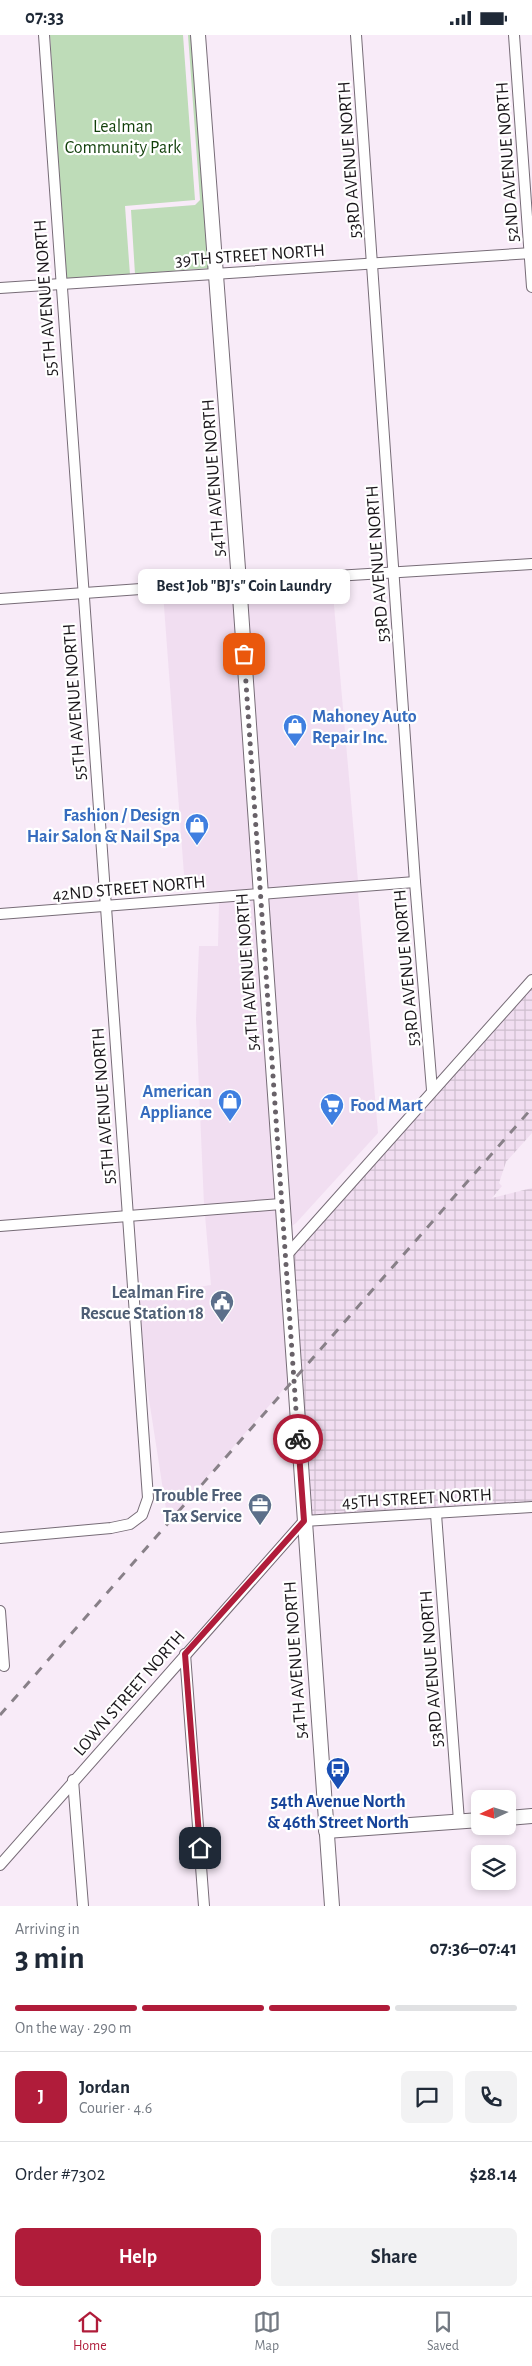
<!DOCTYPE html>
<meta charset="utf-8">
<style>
:root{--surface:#fff;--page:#f2f2f3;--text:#1f2937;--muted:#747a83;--line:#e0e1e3;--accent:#b01c3a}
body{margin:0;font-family:"Alegreya Sans",sans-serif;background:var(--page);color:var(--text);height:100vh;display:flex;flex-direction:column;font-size:19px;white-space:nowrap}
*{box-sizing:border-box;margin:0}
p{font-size:16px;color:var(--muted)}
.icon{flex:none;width:28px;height:28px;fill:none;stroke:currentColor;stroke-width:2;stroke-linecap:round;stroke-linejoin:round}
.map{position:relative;height:1871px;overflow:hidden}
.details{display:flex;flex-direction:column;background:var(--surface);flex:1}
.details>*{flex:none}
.needle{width:32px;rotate:266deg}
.tools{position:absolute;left:471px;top:1755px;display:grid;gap:10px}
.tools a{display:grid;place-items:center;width:45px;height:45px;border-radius:8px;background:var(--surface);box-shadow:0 2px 8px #0003;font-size:25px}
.pin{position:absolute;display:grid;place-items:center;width:42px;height:42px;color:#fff;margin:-21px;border-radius:10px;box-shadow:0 2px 8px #0006}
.courier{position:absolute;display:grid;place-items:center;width:50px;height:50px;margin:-25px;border:4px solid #b01c3a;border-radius:50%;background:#fff;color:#222;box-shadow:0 1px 6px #0007}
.bubble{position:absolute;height:35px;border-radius:8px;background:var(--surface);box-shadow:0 2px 8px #0003;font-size:16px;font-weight:600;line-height:35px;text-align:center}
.summary em{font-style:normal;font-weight:600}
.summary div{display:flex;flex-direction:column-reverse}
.summary{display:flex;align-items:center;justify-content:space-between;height:85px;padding:0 15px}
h1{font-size:32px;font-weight:600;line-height:38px}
.bar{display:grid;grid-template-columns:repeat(4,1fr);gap:8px 5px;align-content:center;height:60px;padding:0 15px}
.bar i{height:6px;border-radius:4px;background:var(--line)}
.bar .selected{background:var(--accent)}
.bar p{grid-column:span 4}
.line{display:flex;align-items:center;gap:12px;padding:0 15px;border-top:1px solid var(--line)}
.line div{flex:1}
.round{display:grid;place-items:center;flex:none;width:52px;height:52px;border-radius:8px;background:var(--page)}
.action{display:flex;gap:10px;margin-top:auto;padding:10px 15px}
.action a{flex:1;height:58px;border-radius:8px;background:var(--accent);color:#fff;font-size:20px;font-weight:600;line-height:58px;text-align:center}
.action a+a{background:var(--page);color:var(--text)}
.status{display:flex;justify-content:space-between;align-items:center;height:35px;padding:0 25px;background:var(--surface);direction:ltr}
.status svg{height:14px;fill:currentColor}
.tab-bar{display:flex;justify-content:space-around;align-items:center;height:70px;border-top:1px solid var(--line);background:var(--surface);font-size:14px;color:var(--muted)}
.tab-bar a{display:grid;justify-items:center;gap:2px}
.tab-bar .selected{color:var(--accent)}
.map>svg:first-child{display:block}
</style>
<div class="status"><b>07:33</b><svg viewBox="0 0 49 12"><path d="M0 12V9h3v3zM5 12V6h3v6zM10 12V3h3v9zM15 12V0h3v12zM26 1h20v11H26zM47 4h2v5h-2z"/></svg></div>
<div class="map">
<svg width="532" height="1871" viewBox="0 0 532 1871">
<defs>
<pattern id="industrial-grid" width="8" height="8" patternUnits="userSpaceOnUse" patternTransform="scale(1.25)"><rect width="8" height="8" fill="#f1def1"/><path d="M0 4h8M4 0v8" fill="none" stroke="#cebece"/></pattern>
</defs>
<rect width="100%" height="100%" fill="#f8ebf8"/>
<!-- built -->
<g fill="#f1def1">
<polygon points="332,547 358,846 266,853 246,552"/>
<polygon points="234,552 254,854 220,857 185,853 163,558"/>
<polygon points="358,857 378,1098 296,1188 289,1193 267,864"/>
<polygon points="255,864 275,1164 204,1170 196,984 199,911 218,911 219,867"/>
<polygon points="276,1174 279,1220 277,1223 279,1224 288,1349 168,1487 146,1345 139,1261 211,1250 205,1180"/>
</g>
<!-- industrial -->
<polygon fill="url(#industrial-grid)" points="532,953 532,1098 506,1127 499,1148 502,1151 492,1163 532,1153 532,1467 309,1480 291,1223"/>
<!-- green -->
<g fill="#bedcb8">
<polygon points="50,0 183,0 195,165 125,171 130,240 65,245"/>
<polygon points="188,0 192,0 209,233 135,239 131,175 195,170 200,165"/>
</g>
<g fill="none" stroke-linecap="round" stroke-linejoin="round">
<!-- street casing -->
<g stroke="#776c77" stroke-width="12">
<g id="street">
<polyline points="356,0 415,847 432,1055"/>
<polyline points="514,0 532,252"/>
<polyline points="0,253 532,218"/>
<polyline points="0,564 239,547 532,529"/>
<polyline points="0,879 415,847"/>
<polyline points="0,1191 281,1169"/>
<polyline points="285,1222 532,945"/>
<polyline points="436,1479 459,1786"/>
<polyline points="0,1503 111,1493 130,1489 142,1480 148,1463 44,0"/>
<polyline points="0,1576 4,1631"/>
<polyline points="185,1619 204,1871"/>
<polyline points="73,1745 83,1871"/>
<polyline points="0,1830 304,1486 532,1472"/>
</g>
</g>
<!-- secondary casing -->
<g stroke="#776c77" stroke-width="16">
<g id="secondary">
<polyline points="198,0 239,547 332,1871"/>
<polyline points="508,1783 532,1781"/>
<polyline points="326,1796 480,1785"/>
</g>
</g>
<!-- street -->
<use href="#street" stroke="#fff" stroke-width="10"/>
<!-- secondary -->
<use href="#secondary" stroke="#fff" stroke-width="14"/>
<!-- rail -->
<polyline stroke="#888088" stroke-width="3" stroke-dasharray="9 9" stroke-linecap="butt" points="0,1680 532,1073"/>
</g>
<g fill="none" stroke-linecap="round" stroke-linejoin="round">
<!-- done -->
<polyline stroke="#686168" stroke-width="5" stroke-dasharray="0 9" points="244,619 298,1404"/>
<!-- route -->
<polyline stroke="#b01c3a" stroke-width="6" points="200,1813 185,1619 304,1486 298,1404"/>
</g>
<!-- icons -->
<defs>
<g id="shop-pin" transform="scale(1.25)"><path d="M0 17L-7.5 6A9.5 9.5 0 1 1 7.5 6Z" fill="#3f7fe0" stroke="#fff"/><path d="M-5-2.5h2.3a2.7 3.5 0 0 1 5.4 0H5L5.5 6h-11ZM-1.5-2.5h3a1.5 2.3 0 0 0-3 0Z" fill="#fff"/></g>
<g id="supermarket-pin" transform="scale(1.25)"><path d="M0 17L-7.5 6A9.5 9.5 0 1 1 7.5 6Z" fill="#3f7fe0" stroke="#fff"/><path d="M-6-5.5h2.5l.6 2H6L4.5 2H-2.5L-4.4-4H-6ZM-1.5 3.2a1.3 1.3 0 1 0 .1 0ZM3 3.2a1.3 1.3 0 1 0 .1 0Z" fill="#fff"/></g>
<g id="civic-pin" transform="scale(1.25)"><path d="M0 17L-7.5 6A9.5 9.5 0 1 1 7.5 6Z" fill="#5c6f8a" stroke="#fff"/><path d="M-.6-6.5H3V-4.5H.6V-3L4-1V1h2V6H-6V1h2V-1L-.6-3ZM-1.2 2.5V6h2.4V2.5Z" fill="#fff"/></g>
<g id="office-pin" transform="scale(1.25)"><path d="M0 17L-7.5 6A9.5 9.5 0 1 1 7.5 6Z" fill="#5c6f8a" stroke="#fff"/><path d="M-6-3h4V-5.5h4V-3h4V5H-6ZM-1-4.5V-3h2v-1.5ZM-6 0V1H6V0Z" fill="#fff"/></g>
<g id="bus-pin" transform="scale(1.25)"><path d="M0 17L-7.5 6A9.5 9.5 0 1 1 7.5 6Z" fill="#1a4fb4" stroke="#fff"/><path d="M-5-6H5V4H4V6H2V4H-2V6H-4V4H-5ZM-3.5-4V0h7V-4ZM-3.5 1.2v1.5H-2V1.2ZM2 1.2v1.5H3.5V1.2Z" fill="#fff"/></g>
</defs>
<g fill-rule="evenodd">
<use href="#shop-pin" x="295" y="691"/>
<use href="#shop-pin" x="197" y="790"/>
<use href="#shop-pin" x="230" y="1066"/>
<use href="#supermarket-pin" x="332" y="1070"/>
<use href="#civic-pin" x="222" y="1267"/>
<use href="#office-pin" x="260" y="1470"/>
<use href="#bus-pin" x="338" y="1734"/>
</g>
<g text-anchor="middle" stroke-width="4.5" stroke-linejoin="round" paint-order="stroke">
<!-- park labels -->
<g font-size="18" fill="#113f0a" stroke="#fff">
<text x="123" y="97">Lealman<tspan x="123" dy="21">Community Park</tspan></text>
</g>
<!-- street labels -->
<g font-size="18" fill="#1a161a" stroke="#fff">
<text transform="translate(349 125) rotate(-94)" y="6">53RD AVENUE NORTH</text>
<text transform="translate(507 127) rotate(-94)" y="6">52ND AVENUE NORTH</text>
<text transform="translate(250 220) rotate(-4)" y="6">39TH STREET NORTH</text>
<text transform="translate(45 263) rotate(-94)" y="6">55TH AVENUE NORTH</text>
<text transform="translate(213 443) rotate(-94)" y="6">54TH AVENUE NORTH</text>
<text transform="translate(377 529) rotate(-94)" y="6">53RD AVENUE NORTH</text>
<text transform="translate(74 667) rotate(-94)" y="6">55TH AVENUE NORTH</text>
<text transform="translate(129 853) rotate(-5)" y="6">42ND STREET NORTH</text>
<text transform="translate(406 933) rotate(-95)" y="6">53RD AVENUE NORTH</text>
<text transform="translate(247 937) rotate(-94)" y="6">54TH AVENUE NORTH</text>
<text transform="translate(103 1071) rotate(-94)" y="6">55TH AVENUE NORTH</text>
<text transform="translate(417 1463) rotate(-3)" y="6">45TH STREET NORTH</text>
<text transform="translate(295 1625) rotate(-94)" y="6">54TH AVENUE NORTH</text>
<text transform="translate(431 1634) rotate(-94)" y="6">53RD AVENUE NORTH</text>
<text transform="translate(129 1658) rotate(-49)" y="6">LOWN STREET NORTH</text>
</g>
<!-- shop labels -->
<g font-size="18" font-weight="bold" fill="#366cbe" stroke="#fff" text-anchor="start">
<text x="312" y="687">Mahoney Auto<tspan x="312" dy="21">Repair Inc.</tspan></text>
<text x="180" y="786" text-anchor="end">Fashion / Design<tspan x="180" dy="21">Hair Salon &amp; Nail Spa</tspan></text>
<text x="212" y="1062" text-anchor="end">American<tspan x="212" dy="21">Appliance</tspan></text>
<text x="350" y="1076">Food Mart</text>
</g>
<!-- service labels -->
<g font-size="18" font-weight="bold" fill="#4e5e75" stroke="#fff" text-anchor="end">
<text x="204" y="1263">Lealman Fire<tspan x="204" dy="21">Rescue Station 18</tspan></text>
<text x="242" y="1466">Trouble Free<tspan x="242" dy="21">Tax Service</tspan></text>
</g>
<!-- transit labels -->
<g font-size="18" font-weight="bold" fill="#164399" stroke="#fff">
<text x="338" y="1772">54th Avenue North<tspan x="338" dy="21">&amp; 46th Street North</tspan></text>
</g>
</g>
</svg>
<div class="tools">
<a><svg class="needle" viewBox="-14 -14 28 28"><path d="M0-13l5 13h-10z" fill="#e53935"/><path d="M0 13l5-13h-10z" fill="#747a83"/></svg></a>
<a><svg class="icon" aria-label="layers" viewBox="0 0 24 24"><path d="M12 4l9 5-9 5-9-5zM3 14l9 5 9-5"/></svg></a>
</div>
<div class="pin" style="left:244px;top:619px;background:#ea580c"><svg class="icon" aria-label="bag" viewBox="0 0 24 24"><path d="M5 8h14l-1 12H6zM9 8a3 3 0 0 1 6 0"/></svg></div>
<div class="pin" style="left:200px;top:1813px;background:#1f2937"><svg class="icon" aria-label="home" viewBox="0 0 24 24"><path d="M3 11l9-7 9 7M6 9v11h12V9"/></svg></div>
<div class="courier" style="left:298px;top:1404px"><svg class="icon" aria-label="bike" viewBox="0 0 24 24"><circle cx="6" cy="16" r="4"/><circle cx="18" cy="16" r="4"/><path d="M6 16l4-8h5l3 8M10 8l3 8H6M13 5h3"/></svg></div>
<div class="bubble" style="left:138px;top:534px;width:212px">Best Job &quot;BJ's&quot; Coin Laundry</div>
</div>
<section class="details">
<div class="summary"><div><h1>3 min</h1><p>Arriving in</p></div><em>07:36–07:41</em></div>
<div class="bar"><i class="selected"></i><i class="selected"></i><i class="selected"></i><i></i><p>On the way · 290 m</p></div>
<div class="line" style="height:90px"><b class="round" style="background:var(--accent);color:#fff">J</b><div><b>Jordan</b><p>Courier · 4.6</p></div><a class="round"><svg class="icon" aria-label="chat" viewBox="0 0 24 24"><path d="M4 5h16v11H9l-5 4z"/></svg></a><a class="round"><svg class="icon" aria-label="phone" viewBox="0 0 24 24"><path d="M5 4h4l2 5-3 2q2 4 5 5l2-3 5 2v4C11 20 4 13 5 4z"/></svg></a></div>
<div class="line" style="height:65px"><div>Order #7302</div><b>$28.14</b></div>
<div class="action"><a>Help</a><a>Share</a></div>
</section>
<nav class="tab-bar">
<a class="selected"><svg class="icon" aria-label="home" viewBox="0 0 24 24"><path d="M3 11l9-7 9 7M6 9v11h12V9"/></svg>Home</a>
<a><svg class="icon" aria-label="map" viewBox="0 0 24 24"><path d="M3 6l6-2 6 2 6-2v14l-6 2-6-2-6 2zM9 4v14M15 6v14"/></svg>Map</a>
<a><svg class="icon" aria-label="saved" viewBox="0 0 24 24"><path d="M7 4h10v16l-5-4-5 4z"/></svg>Saved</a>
</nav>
